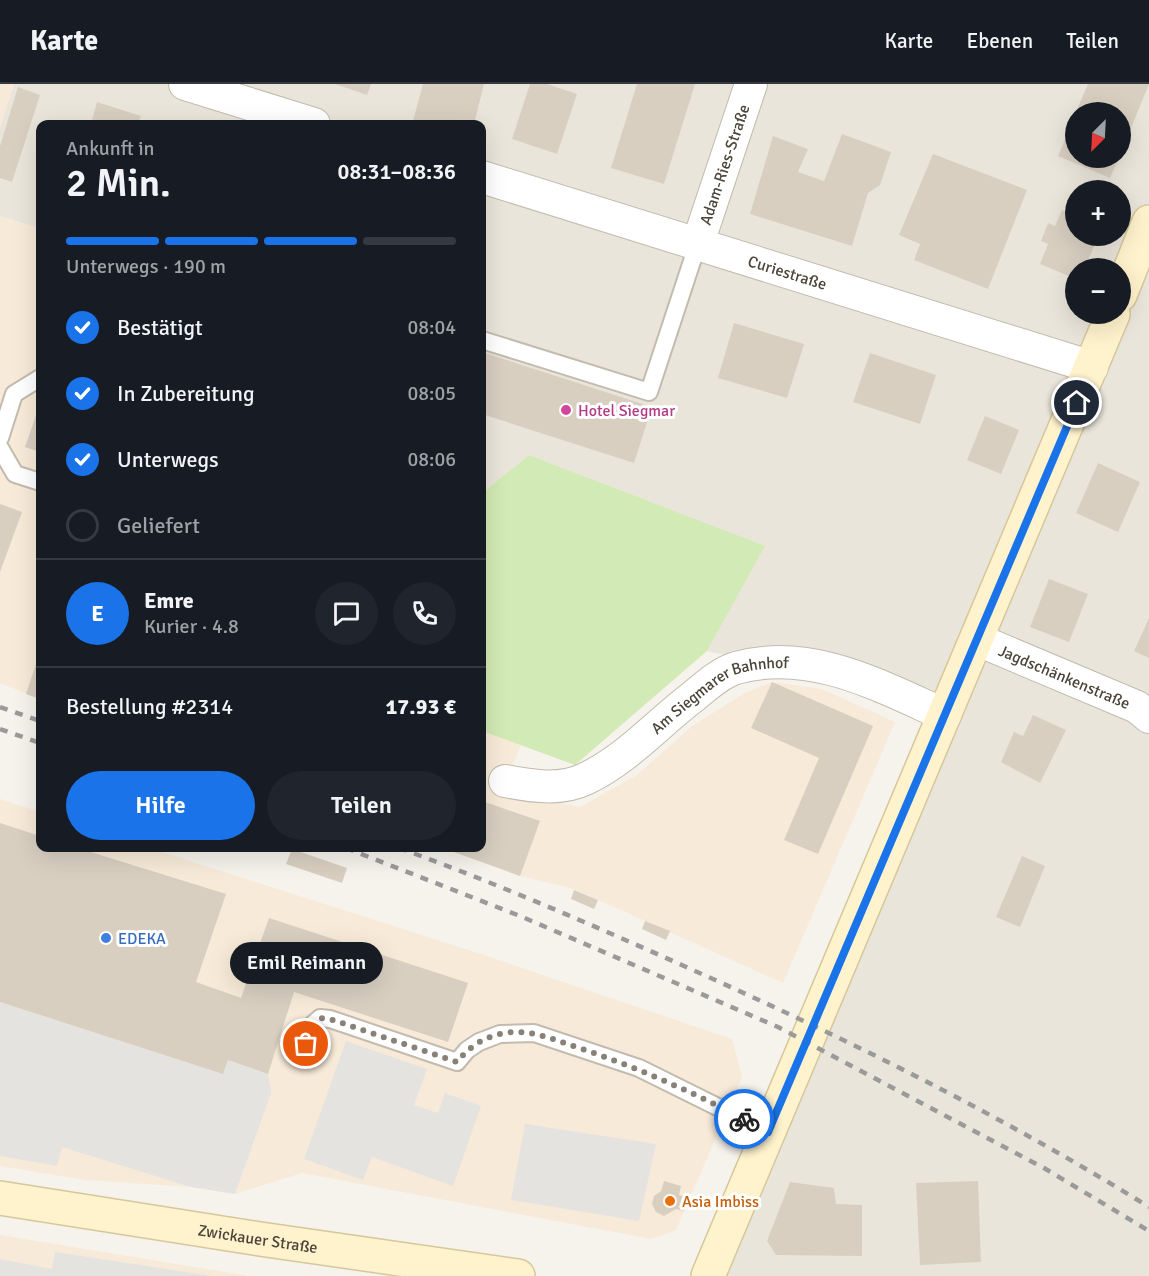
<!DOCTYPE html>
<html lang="de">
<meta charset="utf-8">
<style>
:root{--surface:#171b24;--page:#20242c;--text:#f1f3f6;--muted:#9ea1a6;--line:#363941;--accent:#1a73e8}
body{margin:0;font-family:Signika,sans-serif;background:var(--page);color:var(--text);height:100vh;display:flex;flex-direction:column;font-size:22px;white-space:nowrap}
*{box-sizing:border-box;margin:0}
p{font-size:20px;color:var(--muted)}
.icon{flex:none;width:33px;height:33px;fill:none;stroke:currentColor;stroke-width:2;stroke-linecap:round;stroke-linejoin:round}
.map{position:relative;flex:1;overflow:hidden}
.sheet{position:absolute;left:36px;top:36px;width:450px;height:732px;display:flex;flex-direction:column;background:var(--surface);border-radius:12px;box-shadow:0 6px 24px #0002}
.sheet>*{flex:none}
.needle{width:39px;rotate:204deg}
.controls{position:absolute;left:1065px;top:18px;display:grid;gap:12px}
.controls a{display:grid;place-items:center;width:66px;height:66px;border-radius:50%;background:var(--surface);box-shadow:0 6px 24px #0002;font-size:30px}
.pin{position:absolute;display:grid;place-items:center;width:51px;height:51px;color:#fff;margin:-26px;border:3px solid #fff;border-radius:50%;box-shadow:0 2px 6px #0007}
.courier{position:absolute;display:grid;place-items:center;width:60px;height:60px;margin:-30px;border:4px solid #1a73e8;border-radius:50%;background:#fff;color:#222;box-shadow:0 2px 8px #0007}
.bubble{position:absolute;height:42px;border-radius:21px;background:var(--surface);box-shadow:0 6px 24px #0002;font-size:20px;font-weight:600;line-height:42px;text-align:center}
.headline em{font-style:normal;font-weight:600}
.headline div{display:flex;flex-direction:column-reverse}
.headline{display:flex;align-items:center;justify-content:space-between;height:102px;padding:0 30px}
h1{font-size:39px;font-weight:600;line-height:45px}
.bar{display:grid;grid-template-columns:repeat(4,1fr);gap:9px 6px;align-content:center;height:72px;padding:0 30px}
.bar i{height:8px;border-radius:4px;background:var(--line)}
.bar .active{background:var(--accent)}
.bar p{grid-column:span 4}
.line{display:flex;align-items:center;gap:15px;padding:0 30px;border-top:2px solid var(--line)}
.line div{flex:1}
.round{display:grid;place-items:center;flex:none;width:63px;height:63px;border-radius:32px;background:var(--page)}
ol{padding:0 30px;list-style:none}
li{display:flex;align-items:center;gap:18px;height:66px}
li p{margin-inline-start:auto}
li .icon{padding:6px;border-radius:50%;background:var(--accent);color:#fff;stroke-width:4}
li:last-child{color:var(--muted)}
li i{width:33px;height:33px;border:3px solid var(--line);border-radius:50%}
.primary-button{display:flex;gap:12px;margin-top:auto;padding:12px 30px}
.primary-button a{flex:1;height:69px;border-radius:36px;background:var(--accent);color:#fff;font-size:24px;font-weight:600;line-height:69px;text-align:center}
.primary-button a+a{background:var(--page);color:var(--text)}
header{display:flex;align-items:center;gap:36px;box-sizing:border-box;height:84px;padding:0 30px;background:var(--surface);border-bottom:2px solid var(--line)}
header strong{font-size:28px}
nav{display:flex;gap:33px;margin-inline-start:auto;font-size:21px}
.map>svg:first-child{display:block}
</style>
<header>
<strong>Karte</strong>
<nav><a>Karte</a><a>Ebenen</a><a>Teilen</a></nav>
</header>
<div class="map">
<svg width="1149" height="1192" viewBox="0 0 1149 1192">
<rect width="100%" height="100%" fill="#f6f3ec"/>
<!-- residential -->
<path fill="#eae5da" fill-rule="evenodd" d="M14 0H1149V1192H708L944 631 768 580 707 567 764 462 529 371 482 409V40H40V145L0 132V43ZM1076 28H1120V74H1076ZM1076 106H1120V152H1076ZM1076 184H1120V230H1076Z"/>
<!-- commercial -->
<g fill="#f7ead8">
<polygon points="0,0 14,0 0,43"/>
<polygon points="0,132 40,145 40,615 0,599"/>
<polygon points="772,598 822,605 895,638 783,899 574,805 520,792 442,764 482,764 482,647 521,661 502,707 580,723 637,691 691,643 743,610"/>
<polygon points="0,715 40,728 40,764 149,764 478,869 732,955 742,993 676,1146 651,1155 302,1089 235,1110 191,1103 85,1096 0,1082"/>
<polygon points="0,1151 249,1192 0,1192"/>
</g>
<!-- green -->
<polygon fill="#d2eab5" points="529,371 765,462 707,567 575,681 482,647 482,409"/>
<!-- parking -->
<g fill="#e5e3e0">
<polygon points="0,918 223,990 228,976 268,990 271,1009 235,1110 191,1103 62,1063 57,1082 0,1072"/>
<polygon points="346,957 427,985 414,1021 438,1029 445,1009 481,1022 453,1102 372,1073 363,1096 304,1075"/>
<polygon points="525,1040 656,1060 639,1137 511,1116"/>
<polygon points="55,1168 212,1192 0,1192 0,1175 52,1185"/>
</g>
<!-- building -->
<g fill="#d8cfc1">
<polygon points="335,0 371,0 367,11"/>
<polygon points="423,0 484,0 474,40 428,40 413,37"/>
<polygon points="530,0 547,0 577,10 557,70 512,55"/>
<polygon points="637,0 695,0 664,100 611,84"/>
<polygon points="1088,0 1149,0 1120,71 1120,28 1076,28"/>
<polygon points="18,3 40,11 12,98 0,94 0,62"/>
<polygon points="97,18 141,32 138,40 91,40"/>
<polygon points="1076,30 1076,74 1119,74 1110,94 1058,72"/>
<polygon points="842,50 891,68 880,101 868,109 852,162 750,130 773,52 808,65 798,88 824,97"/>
<polygon points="933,70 1027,106 988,205 914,176 920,160 899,151"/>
<polygon points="1062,126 1076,131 1076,152 1098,152 1085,184 1076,184 1076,195 1040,180 1048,160 1041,157 1048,139 1055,142"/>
<polygon points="734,239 804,260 787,314 718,294"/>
<polygon points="482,268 652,323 634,379 482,330"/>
<polygon points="870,269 936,291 920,340 853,318"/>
<polygon points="40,320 40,368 25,363"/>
<polygon points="985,332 1019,346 1001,390 967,376"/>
<polygon points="1098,379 1140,398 1118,448 1076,429"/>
<polygon points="0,420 22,428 0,488"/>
<polygon points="1049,495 1088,510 1069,558 1030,543"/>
<polygon points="1149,534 1149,574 1134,567"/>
<polygon points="40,568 40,615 26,610"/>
<polygon points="772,598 873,642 818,770 784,756 819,674 751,644"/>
<polygon points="1033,631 1066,646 1040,699 1001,678 1014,648 1023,652"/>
<polygon points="482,717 540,737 520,792 443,764 482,764"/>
<polygon points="0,739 40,752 40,764 78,764 226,810 196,898 241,914 269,834 468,899 448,958 294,908 268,990 228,976 223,990 0,918"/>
<polygon points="292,765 347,784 342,799 286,780"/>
<polygon points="1022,772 1045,782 1020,843 996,833"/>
<polygon points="574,806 598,816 594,825 571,815"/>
<polygon points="645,837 670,847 666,856 642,845"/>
<polygon points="664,1097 681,1102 679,1111 687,1113 684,1127 676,1125 664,1132 656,1128 652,1120 654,1112 661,1107"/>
<polygon points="978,1097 981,1178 920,1181 916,1099"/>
<polygon points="790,1098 834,1104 836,1120 862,1121 862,1172 776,1171 767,1157"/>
</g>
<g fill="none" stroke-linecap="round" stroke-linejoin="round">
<!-- lane casing -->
<g stroke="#c2bbae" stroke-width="20">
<g id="lane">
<polyline points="482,256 649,308 697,162"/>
<polyline points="0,354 14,310 40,294"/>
<polyline points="0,364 15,390 40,398"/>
<polyline points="306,960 313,940 320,934 330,935 457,978 467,966 479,958 500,950 534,949 639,984 768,1048"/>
</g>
</g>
<!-- street casing -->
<g stroke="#c2bbae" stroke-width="34">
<g id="street">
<polyline points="185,0 314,40"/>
<path id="s1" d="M482 93 1092 283"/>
<path id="s2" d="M697 162 751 0"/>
<path id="s3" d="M978 556 1137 623 1149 633"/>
<path id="s4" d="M505 697C530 702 561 707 585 695 626 676 658 639 694 612 706 602 720 589 736 584 810 563 880 602 945 631"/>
</g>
</g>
<!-- secondary casing -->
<g stroke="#d6c79b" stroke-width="36">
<g id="secondary">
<polyline points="1120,211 1149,138"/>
<path id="s5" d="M0 1114 260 1155 518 1192"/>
<polyline points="708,1192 1113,230"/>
</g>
</g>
<!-- lane -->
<use href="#lane" stroke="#fff" stroke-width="16"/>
<!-- street -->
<use href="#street" stroke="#fff" stroke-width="32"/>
<!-- secondary -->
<use href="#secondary" stroke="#fff3cd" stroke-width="33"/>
<!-- rail -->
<g stroke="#9a9a9a" stroke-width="4.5" stroke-dasharray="8 8" stroke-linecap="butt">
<polyline points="0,623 40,637"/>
<polyline points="0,645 40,659"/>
<polyline points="346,764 520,832 778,943 1044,1084 1149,1147"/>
<path d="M399 764C496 799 590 840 684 882 843 953 1001 1031 1149 1123"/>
</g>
</g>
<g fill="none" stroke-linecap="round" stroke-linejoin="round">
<!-- done -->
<path stroke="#878178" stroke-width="6" stroke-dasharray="0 10.8" d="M306 960 313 940 320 934 330 935 457 978C472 959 491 949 516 948 538 948 558 957 579 964 636 983 690 1007 744 1035"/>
<!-- route -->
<polyline stroke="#1a73e8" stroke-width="8" points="744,1035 768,1048 1077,319"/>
</g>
<!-- markers -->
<circle fill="#d1479c" stroke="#fff" stroke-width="2" cx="566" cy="326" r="6"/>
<circle fill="#3f7fe0" stroke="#fff" stroke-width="2" cx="106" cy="854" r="6"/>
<circle fill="#e8710a" stroke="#fff" stroke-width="2" cx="670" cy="1117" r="6"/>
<g text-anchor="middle" stroke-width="6" stroke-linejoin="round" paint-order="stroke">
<!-- street labels -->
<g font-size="16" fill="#4b4439" stroke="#fff">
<text dy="6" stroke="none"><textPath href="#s2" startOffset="86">Adam-Ries-Straße</textPath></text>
<text dy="6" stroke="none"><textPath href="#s1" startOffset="320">Curiestraße</textPath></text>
<text dy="6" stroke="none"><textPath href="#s3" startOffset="94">Jagdschänkenstraße</textPath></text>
<text dy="6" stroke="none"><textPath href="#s4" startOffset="244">Am Siegmarer Bahnhof</textPath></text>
<text dy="6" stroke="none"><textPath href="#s5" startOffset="261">Zwickauer Straße</textPath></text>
</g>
<!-- hotel labels -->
<g font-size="16" fill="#b23c85" stroke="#fff" text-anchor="start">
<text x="578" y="332">Hotel Siegmar</text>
</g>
<!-- shop labels -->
<g font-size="16" fill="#366cbe" stroke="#fff" text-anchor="start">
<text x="118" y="860">EDEKA</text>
</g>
<!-- food labels -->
<g font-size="16" fill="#c56008" stroke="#fff" text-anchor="start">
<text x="682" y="1123">Asia Imbiss</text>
</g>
</g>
</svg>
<div class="controls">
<a><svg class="needle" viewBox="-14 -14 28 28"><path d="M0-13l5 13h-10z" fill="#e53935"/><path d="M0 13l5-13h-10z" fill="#9ea1a6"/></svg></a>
<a>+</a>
<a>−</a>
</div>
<div class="pin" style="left:306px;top:960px;background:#ea580c"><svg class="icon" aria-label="bag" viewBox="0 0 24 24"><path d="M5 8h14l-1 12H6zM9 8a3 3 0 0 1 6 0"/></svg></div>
<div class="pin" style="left:1077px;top:319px;background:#1f2937"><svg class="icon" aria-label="home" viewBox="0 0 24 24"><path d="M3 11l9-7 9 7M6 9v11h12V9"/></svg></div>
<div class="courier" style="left:744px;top:1035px"><svg class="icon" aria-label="bike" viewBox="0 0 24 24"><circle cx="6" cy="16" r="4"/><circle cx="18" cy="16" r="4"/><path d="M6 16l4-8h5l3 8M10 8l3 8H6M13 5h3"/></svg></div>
<div class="bubble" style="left:230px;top:858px;width:153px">Emil Reimann</div>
<section class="sheet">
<div class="headline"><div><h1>2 Min.</h1><p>Ankunft in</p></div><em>08:31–08:36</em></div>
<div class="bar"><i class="active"></i><i class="active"></i><i class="active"></i><i></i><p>Unterwegs · 190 m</p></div>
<ol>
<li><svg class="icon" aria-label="check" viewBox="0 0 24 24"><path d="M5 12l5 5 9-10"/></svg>Bestätigt<p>08:04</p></li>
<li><svg class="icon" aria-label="check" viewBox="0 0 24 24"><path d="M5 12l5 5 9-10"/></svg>In Zubereitung<p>08:05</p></li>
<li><svg class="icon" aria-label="check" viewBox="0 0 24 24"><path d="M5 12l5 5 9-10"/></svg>Unterwegs<p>08:06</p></li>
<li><i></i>Geliefert</li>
</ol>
<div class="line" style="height:108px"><b class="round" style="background:var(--accent);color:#fff">E</b><div><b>Emre</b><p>Kurier · 4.8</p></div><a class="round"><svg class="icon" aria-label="chat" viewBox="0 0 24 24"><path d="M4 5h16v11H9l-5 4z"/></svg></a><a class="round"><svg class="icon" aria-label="phone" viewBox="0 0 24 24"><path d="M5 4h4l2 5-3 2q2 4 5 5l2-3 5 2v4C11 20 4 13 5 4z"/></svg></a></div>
<div class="line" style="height:78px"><div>Bestellung #2314</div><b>17.93 €</b></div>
<div class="primary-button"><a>Hilfe</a><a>Teilen</a></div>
</section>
</div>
